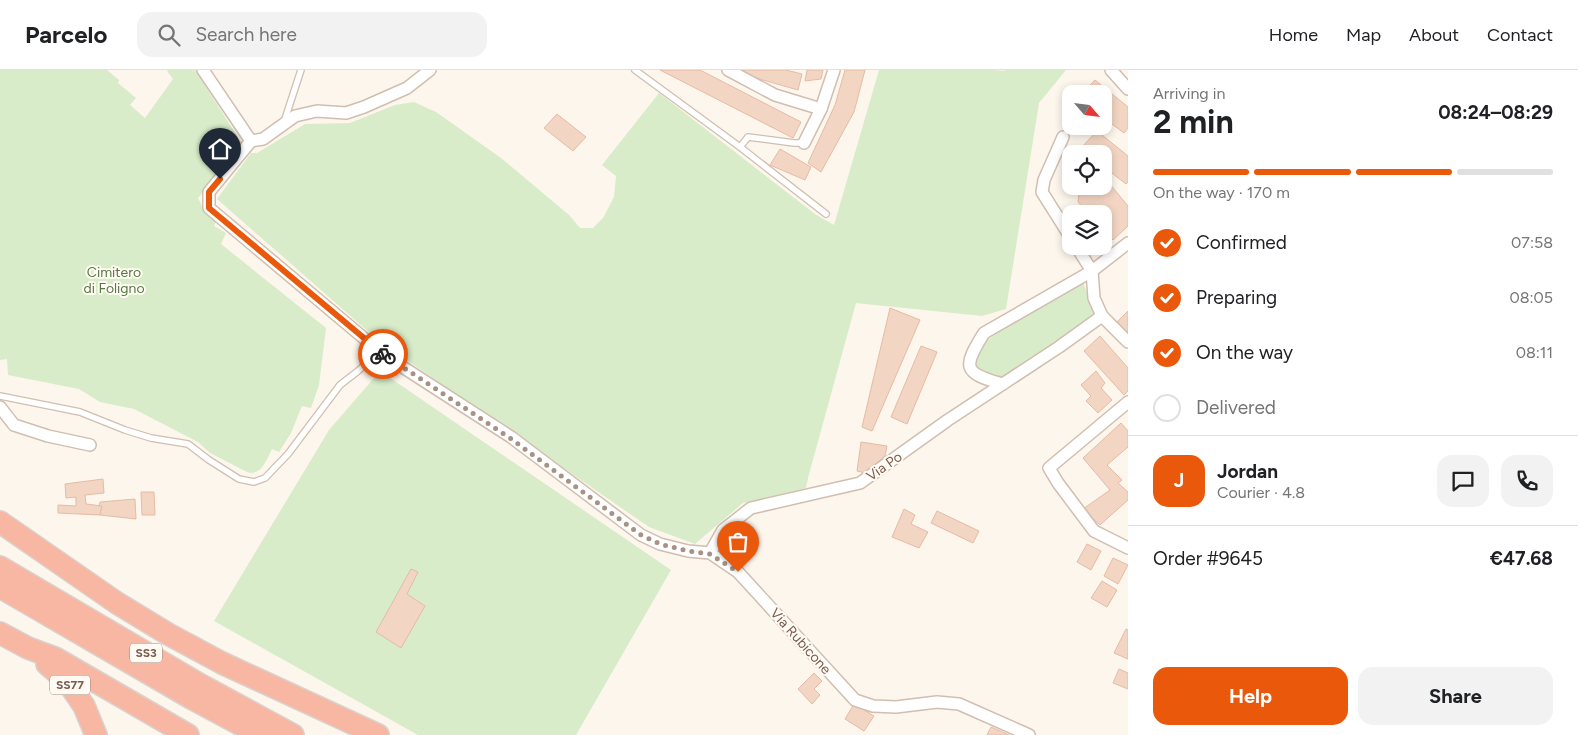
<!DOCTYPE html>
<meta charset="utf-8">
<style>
:root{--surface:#fff;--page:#f2f2f2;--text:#202124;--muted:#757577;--line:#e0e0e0;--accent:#ea580c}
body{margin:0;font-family:Figtree,sans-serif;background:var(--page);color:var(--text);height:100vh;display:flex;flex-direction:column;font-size:19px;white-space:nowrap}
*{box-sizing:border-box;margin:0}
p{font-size:16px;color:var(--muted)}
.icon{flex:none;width:28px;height:28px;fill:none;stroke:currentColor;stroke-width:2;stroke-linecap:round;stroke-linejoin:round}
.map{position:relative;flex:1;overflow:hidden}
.panel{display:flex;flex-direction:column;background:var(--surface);width:450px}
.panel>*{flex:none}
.needle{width:32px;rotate:118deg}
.fabs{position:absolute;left:1062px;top:15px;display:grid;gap:10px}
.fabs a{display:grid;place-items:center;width:50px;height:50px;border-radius:10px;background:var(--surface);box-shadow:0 2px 8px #0003;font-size:25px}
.pin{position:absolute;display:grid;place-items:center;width:42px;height:42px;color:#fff;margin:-51px -21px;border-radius:50% 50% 50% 0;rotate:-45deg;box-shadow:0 0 5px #0007}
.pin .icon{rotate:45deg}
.courier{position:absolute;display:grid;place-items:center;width:50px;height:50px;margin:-25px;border:4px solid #ea580c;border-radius:50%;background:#fff;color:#222;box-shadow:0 1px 6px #0007}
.overview em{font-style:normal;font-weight:700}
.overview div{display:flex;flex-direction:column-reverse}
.overview{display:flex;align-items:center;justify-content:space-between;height:85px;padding:0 25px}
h1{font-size:32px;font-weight:700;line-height:38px}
.bar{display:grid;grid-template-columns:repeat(4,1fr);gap:8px 5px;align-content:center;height:60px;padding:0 25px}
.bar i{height:6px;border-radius:4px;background:var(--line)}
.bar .on{background:var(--accent)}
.bar p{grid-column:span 4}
.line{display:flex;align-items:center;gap:12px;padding:0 25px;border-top:1px solid var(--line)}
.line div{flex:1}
.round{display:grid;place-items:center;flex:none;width:52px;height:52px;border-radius:15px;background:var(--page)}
ol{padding:0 25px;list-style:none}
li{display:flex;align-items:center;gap:15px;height:55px}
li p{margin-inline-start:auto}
li .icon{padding:5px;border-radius:50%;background:var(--accent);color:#fff;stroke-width:4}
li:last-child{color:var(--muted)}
li i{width:28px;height:28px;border:2px solid var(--line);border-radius:50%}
.cta{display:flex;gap:10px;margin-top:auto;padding:10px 25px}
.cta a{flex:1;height:58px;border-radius:15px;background:var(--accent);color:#fff;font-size:20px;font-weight:700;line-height:58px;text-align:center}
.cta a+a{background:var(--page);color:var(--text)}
header{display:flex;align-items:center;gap:30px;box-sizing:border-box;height:70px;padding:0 25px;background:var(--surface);border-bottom:1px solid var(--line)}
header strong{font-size:24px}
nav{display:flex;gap:28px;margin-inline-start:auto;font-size:18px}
.search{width:350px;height:45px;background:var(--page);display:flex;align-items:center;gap:12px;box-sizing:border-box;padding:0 18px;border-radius:15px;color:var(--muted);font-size:19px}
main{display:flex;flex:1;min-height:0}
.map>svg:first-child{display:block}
</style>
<header>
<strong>Parcelo</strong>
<div class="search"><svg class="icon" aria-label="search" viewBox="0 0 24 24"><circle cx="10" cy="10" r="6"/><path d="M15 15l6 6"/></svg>Search here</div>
<nav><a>Home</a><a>Map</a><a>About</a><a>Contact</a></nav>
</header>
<main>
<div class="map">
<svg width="1128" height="665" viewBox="0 0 1128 665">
<rect width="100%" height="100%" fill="#fdf6ec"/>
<!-- green -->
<g fill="#d8ecc9">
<path d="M0 0H107L119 10 118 13 136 28 130 35 145 48 173 9 167 1 168 0H195L243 75 198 128 205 142 217 150 214 156 226 163 221 174 326 258 319 315 311 338 302 336 291 363 279 382 272 379C267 389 261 407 247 402L210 383 198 372 134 339 100 332 79 319 8 305 7 289 0 290Z"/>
<polygon points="879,0 994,0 1005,1 1005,0 1066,0 1039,33 1006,239 982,246 856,233 808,408 806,418 743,433 695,474 649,457 379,271 217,129 251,83 257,83 305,54 350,53 395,35 414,32 436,42 501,88 569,145 580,158 593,158 603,148 614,127 616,106 602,95 659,23 815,144 834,155"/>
<polygon points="1083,212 1094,243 1067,265 1003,306 990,308 980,303 974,293 983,273 1023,246 1058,228"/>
<polygon points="380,301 671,500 576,665 418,665 214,551 329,360"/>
</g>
<!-- building -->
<g fill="#f3d5c3" stroke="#e6bba3">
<polygon points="660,0 700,0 801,52 793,68"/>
<polygon points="737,0 786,0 802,4 798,20 749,6"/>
<polygon points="807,0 823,0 821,9 805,11"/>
<polygon points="845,0 865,0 854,42 821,102 808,93 835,35"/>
<polygon points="1095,10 1128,37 1128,58 1124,63 1104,48 1104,24 1082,24"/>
<polygon points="557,44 586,67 573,81 544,58"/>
<polygon points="1097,61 1128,86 1128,112 1126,114 1104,97 1104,84 1086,84 1080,79"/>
<polygon points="780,79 811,97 805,110 770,95"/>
<polygon points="1104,107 1128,136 1128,156 1113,170 1104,160 1104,144 1089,144 1078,132 1080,116 1104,116"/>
<polygon points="890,238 920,250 872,361 862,357"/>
<polygon points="1128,241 1128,266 1116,253"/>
<polygon points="1100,266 1128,298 1128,321 1124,325 1084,281"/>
<polygon points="921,276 937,282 907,354 891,347"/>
<polygon points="1096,301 1105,313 1101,318 1112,330 1098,343 1086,331 1091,326 1081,315"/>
<polygon points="1121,353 1128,361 1128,377 1107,395 1122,410 1118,413 1128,422 1128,430 1100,455 1083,439 1110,420 1083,388"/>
<polygon points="861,372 887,376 885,386 865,403 857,401"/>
<polygon points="103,409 104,423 85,425 86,434 102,436 100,445 58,443 58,435 76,436 76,427 66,428 65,414"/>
<polygon points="141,422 154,422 155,445 142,445"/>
<polygon points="135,429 136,449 100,445 102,436 99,436 100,432"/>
<polygon points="904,439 915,445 911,454 928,462 919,478 892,467"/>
<polygon points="937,441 979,461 973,473 931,453"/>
<polygon points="1087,474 1101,481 1091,500 1077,492"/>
<polygon points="1113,488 1128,495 1118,514 1104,506"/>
<polygon points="411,499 418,502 407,524 425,536 401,578 376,562"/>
<polygon points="1102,511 1117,520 1107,537 1091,528"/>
<polygon points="1126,559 1128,560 1128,589 1114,583"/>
<polygon points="1119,599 1128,603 1128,619 1113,613"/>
<polygon points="814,603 822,611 814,619 820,625 812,634 798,619"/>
<polygon points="854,634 874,646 864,661 845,649"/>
<polygon points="991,657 1009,665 987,665"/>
</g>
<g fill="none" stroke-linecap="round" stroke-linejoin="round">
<!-- lane casing -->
<g stroke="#d1beb0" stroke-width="8">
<g id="lane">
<polyline points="635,0 740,77 826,144"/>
<polyline points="284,52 301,0"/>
<polyline points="740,77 748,67 794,73 804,73"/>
<polyline points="0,326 80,342 125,360 151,368 188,374 209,390 239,409 254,412 265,408 288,384 340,315 358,301 380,281"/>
</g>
</g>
<!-- street casing -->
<g stroke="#d1beb0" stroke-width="14">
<g id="street">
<polyline points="203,0 251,71 209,122 209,138 384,285 511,367 641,465 660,474 688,481 710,483 738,502 855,630 873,636 896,637 937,632 959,634 1029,665"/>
<polyline points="728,0 775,25 821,39"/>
<polyline points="1111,0 1128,19"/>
<polyline points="1063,67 1044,110 1042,122 1071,168"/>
<polyline points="251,71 263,69 295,46 317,41 346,43 364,37 407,18 430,0"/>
<polyline points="804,73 821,39 834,0"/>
<polyline points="1076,176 1092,201"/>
<polyline points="1092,201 1094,228 1102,246 1128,272"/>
<path d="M1003 314C963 303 962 298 984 263L1092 201 1128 173"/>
<polyline points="1128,332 1049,398 1058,413 1094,461 1128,478"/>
<polyline points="0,337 14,355 48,366 90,375"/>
<polyline points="710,483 723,460 751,438 860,413 948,350 1059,277 1102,246"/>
</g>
</g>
<!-- highway casing -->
<g stroke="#dad1cd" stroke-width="24">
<g id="highway">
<polyline points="0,452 117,533 168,564 222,593 378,665"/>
<polyline points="0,497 199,614 293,665"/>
<polyline points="0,517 193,629 260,665"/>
<polyline points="0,563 28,578 55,588 188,665"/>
<polyline points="47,594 67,611 84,636 96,665"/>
</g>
</g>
<!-- lane -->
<use href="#lane" stroke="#fff" stroke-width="5.5"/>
<!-- street -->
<use href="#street" stroke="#fff" stroke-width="11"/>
<!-- highway -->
<use href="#highway" stroke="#f7b7a3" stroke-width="21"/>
</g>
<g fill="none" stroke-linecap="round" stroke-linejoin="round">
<!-- done -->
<polyline stroke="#a89285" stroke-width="5" stroke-dasharray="0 9" points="383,284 510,368 641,465 660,474 688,481 710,484 738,502"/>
<!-- route -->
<polyline stroke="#ea580c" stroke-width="6" points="220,109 209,122 209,138 383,284"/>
</g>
<g text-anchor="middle" stroke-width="4" stroke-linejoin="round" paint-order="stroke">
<!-- shield labels -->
<g fill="#fffaf3" stroke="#a28b7f" stroke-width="1">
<rect x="130" y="573.5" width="32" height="19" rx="4"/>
<rect x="50" y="605.5" width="40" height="19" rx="4"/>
</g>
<g font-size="12" font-weight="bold" fill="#7a5c4d">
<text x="146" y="587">SS3</text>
<text x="70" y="619">SS77</text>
</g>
<!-- park labels -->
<g font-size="14" fill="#537a41" stroke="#fffaf3">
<text x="114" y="207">Cimitero<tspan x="114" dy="16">di Foligno</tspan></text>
</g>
<!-- street labels -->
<g font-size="14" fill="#7a5c4d" stroke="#fffaf3">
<text transform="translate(884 396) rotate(-35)" y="5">Via Po</text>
<text transform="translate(801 571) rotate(48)" y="5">Via Rubicone</text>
</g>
</g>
</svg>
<div class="fabs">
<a><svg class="needle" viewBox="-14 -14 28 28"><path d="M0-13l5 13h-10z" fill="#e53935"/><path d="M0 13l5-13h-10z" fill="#757577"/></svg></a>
<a><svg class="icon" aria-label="locate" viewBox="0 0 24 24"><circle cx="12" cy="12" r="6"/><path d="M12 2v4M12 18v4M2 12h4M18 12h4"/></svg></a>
<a><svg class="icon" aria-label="layers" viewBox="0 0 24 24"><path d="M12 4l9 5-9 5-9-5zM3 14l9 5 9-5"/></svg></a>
</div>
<div class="pin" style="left:738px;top:502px;background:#ea580c"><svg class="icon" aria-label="bag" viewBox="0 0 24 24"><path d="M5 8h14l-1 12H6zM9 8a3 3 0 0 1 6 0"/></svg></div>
<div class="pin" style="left:220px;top:109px;background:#1f2937"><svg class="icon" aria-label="home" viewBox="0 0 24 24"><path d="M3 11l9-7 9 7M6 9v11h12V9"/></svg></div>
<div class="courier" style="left:383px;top:284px"><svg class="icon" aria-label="bike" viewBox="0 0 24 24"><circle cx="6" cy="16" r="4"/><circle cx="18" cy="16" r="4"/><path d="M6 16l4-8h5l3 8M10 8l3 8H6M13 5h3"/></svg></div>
</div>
<section class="panel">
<div class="overview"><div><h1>2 min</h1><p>Arriving in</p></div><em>08:24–08:29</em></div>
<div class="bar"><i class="on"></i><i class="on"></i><i class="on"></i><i></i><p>On the way · 170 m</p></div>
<ol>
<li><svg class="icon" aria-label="check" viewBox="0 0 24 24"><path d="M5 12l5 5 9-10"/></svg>Confirmed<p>07:58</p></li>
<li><svg class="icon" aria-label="check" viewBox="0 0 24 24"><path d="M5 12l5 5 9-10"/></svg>Preparing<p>08:05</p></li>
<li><svg class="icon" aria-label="check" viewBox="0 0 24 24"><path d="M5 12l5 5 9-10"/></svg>On the way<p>08:11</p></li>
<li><i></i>Delivered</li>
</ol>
<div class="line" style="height:90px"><b class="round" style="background:var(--accent);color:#fff">J</b><div><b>Jordan</b><p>Courier · 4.8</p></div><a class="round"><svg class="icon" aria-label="chat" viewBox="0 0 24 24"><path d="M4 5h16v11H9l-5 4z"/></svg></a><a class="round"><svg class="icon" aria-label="phone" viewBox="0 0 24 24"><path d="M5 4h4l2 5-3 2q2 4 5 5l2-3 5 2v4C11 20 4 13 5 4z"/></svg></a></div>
<div class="line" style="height:65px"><div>Order #9645</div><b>€47.68</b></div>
<div class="cta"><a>Help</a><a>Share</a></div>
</section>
</main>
